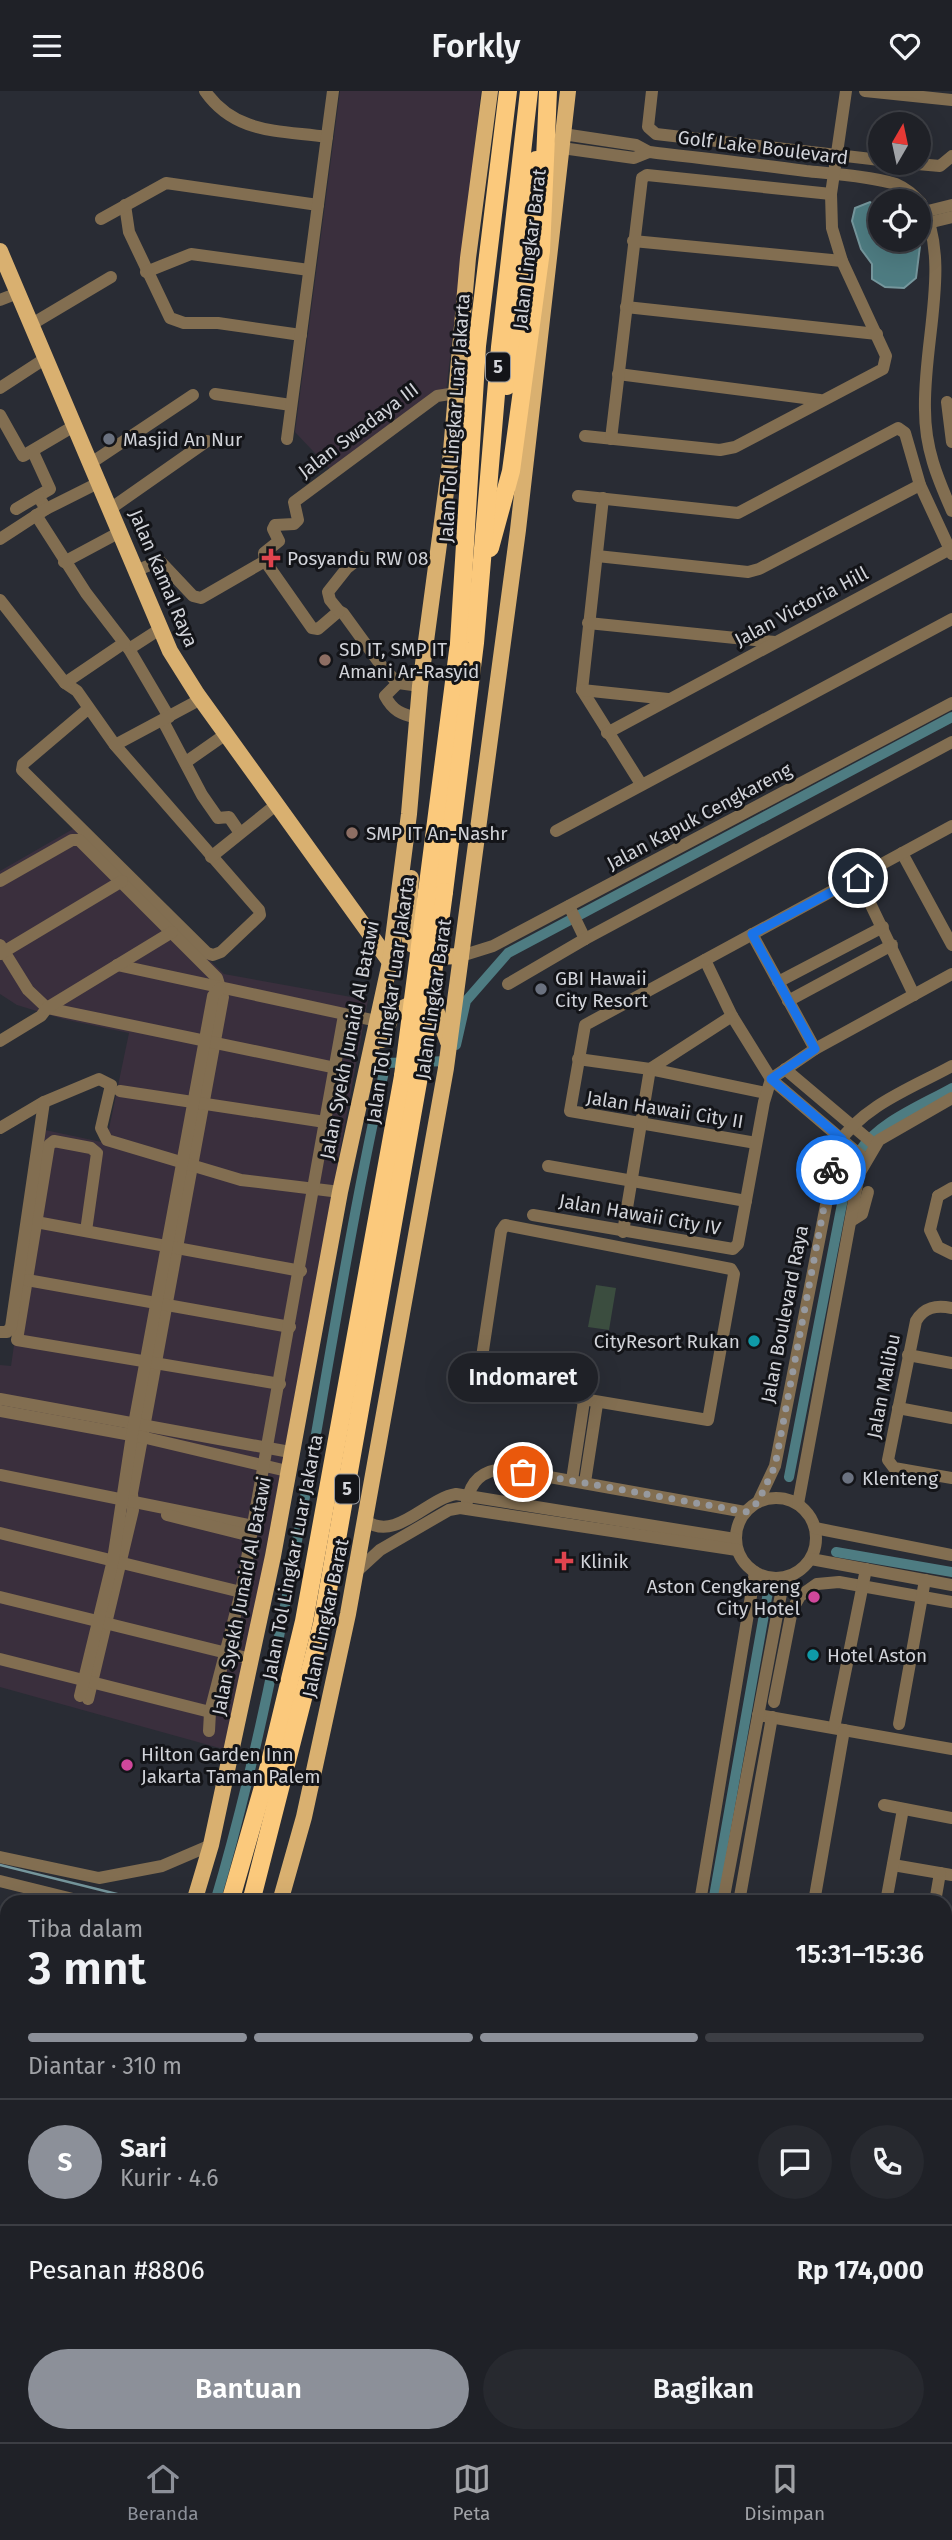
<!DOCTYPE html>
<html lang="id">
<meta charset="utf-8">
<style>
:root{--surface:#1f2127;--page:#27292f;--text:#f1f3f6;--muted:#a1a3a7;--line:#3c3e44;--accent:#8c9099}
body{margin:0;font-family:"Fira Sans",sans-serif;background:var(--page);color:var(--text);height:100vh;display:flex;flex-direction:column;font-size:26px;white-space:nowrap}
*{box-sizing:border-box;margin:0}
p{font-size:23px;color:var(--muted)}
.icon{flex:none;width:38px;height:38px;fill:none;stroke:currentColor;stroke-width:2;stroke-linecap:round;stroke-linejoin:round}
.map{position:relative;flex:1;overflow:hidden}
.sheet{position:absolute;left:0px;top:1804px;width:952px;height:548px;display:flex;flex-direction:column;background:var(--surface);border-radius:21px 21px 0 0;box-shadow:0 7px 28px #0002,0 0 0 2px var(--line)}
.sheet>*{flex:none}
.needle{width:46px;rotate:9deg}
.fabs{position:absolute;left:868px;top:21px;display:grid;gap:14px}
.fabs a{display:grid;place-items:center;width:63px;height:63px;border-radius:50%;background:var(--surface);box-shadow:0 7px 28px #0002,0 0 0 2px var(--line);font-size:35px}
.pin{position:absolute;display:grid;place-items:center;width:60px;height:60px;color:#fff;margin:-30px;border:4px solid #fff;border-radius:50%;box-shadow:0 2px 7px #0007}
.courier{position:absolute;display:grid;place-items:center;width:70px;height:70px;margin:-35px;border:5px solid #1a73e8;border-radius:50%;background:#fff;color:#222;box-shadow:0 2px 9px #0007}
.bubble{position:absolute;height:49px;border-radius:24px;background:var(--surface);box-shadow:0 7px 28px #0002,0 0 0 2px var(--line);font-size:23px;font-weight:600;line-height:49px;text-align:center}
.head em{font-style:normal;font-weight:600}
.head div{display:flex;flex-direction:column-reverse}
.head{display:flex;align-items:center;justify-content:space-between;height:119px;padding:0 28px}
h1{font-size:46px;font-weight:600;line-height:52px}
.bar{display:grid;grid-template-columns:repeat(4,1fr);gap:10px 7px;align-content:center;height:84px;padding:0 28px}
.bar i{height:9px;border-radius:5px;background:var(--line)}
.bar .current{background:var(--accent)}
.bar p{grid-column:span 4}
.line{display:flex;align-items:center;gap:18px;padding:0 28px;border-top:2px solid var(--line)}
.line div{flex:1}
.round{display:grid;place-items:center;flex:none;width:74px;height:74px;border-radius:37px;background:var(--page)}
.button{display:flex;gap:14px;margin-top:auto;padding:14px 28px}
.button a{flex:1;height:80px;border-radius:42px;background:var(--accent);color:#fff;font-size:28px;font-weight:600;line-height:80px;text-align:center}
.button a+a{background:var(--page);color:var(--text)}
header{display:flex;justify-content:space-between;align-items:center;height:91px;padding:0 28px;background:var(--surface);font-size:32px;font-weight:600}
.tab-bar{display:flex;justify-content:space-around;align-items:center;height:98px;border-top:2px solid var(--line);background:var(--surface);font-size:19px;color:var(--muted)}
.tab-bar a{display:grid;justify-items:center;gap:4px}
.tab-bar .current{color:var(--accent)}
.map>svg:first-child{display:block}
</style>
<header><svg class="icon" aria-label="menu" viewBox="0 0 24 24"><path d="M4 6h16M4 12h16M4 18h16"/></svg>Forkly<svg class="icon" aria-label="heart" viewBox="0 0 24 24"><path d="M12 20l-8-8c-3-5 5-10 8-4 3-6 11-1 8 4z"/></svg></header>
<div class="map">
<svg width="952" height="2351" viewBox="0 0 952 2351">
<rect width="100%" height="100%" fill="#292c34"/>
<!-- commercial -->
<g fill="#3a2f3d">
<polygon points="340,0 481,0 446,301 330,378 295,341"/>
<polygon points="73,738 224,883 368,909 246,1567 223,1658 0,1596 0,1274 11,1275 45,1039 106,1052 129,942 63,928 17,914 0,903 0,780"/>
</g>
<!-- built -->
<g fill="#313543">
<polygon points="945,2338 952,2339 952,2351 803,2351 804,2345 945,2345"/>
<polygon points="93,2345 296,2345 310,2351 90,2351"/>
</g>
<!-- green -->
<polygon fill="#3b4d3f" points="596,1194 616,1197 609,1239 588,1236"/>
<!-- water -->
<polygon fill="#4e7c82" stroke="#75969c" stroke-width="2" points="870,111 880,117 880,149 915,149 920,155 916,187 904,197 885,196 872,188 872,173 861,158 852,130 855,117"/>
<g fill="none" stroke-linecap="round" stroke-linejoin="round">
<!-- stream -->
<polyline stroke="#75969c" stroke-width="2.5" points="0,1774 149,1811"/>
<!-- canal -->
<g stroke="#4e7c82" stroke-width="10">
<polyline points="456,954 466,910 508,862 952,626"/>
<path d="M789 1386 841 1118C845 1099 848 1077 859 1061 878 1031 922 1014 952 997"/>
<polyline points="836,1461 952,1481"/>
<path d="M215 1811C296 1538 323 1250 386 972L449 970"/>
<polyline points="713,1811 768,1501"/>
<polyline points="945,2319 952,2321"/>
</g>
<!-- minor -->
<g stroke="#826e51" stroke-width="12">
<path d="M205 0C235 43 278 39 327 46"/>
<polyline points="652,0 648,36 656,43 880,69"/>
<polyline points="865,0 952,9"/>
<path d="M563 43 636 54 649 61C701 67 754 73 806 80 835 83 868 85 896 93 906 97 913 104 921 112 952 170 923 250 925 319 925 357 937 386 952 420"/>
<polyline points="562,57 634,67 649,61"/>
<polyline points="906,72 940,75 952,65"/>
<polyline points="125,114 129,141 170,227 184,232 218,232 301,244"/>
<polyline points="928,120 952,114"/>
<polyline points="101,128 166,92 318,114"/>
<polyline points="936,130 952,126"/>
<polyline points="633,150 842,170"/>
<polyline points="146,181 191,163 309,179"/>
<polyline points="0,209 18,202"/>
<polyline points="626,216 877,243"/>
<polyline points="32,233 111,186"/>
<polyline points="618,283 820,309"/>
<polyline points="0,297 46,267"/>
<polyline points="215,303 291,314"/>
<polyline points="947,311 952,351"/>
<polyline points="0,324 23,365 74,335"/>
<polyline points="585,345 720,359 735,356 883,278 886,265 842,170 832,137 831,103 846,0"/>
<polyline points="287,348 333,0"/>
<polyline points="611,348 642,87 647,84 831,103"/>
<polyline points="33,361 50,398 38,405 46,418"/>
<polyline points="91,372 193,304"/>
<polyline points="578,405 738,422 898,337 905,342 920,394 952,463"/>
<polyline points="603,407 582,599 641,693"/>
<polyline points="16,418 38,405"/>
<polyline points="110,418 207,350"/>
<polyline points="36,424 86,502 129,558 169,626"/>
<polyline points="0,448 46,418 100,391"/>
<polyline points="597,465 748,481 759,478 920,394"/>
<polyline points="265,470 264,462 279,450 273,438 275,434 294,433 298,429 294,411 437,305 456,302"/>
<polyline points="265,470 312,537 318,538 339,520 343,522 383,577 398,592 420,595"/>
<polyline points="64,471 120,441"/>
<polyline points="135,480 160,470 193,505 201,507 265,470"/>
<polyline points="0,509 65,592 77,600 115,654 259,819 260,824 221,861 213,864 207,862 22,679 23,673 89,617"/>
<polyline points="339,520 330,509 328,501 347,477 361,466"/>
<polyline points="588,532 775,551"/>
<polyline points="129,558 160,538"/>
<polyline points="65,592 124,552"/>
<path d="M398 592 385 605C393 620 401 623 417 627"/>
<polyline points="582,599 668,608"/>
<polyline points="163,630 202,704 218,727 229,726 240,742"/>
<polyline points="607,642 952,457"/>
<polyline points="115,654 201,608"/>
<polyline points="186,671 226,643"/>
<polyline points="556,740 952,528"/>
<polyline points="902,762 952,854"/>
<polyline points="211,766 277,713"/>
<polyline points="858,787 914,904"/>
<polyline points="0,790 72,749 79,749 217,887 223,906 132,1402 133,1419 88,1608"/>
<polyline points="569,815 585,848"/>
<polyline points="752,843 815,958"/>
<polyline points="0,854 28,899 47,917 336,977"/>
<polyline points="0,863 122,790"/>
<polyline points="461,865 493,855 952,612"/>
<polyline points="705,869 732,925 771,988 866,1069"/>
<polyline points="117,874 377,930"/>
<polyline points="778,891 883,836"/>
<polyline points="508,893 585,848 952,651"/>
<polyline points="788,910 892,854"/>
<polyline points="0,950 41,925 47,917 172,841"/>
<polyline points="578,968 650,978 766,1002"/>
<polyline points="785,978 875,1054"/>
<polyline points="120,1000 325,1031"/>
<polyline points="0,1037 44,1011 99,988 111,994 101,1037 107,1049 241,1089 340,1101"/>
<polyline points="756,1052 570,1020 585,934 952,735"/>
<polyline points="548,1075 746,1110"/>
<polyline points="938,1105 930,1139 938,1156 952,1163"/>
<polyline points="938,1105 952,1097"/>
<polyline points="533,1124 733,1158 738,1153 764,1011 771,988 815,958 952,883"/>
<polyline points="851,1130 862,1123 868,1101"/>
<polyline points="36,1131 301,1180"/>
<polygon points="505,1134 731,1178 734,1183 708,1329 482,1291 479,1286 501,1140"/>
<polyline points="86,1140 97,1062 91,1057 54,1050 49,1054 17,1249 280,1293"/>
<polyline points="623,1141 650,978 732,925"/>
<polyline points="27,1189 290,1236"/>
<path d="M952 1217C936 1214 924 1216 916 1230L888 1369 894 1377 952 1387"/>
<polyline points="0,1241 7,1241 11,1236 44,1011"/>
<polyline points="908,1264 952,1272"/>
<polyline points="0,1308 290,1361"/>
<polyline points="898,1317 952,1327"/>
<polyline points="0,1320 142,1346 287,1380"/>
<polyline points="0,1384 253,1435"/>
<polyline points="572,1389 584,1310"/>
<polyline points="585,1391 597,1313"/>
<circle cx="776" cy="1447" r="40"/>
<path d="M467 1411C470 1390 483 1379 504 1378L745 1421"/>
<path d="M758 1411 775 1375 838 1053C864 1014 912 997 952 975"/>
<polyline points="798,1413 859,1083 879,1049 952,1007"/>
<polyline points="167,1424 251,1445"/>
<path d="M366 1430C396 1451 426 1408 456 1403L735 1448"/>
<polyline points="815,1437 952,1464"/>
<polyline points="0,1442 241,1501"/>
<polyline points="811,1468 952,1494"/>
<polyline points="356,1481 380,1459 449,1419 460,1417 737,1459"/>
<polyline points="0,1506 251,1568"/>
<polyline points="0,1568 210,1621"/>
<polyline points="80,1605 113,1469 132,1344 213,905 220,897"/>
<polyline points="774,1611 792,1519 800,1505 817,1493 839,1491 952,1511"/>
<polyline points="758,1624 952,1658"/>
<polyline points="899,1633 925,1489"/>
<polyline points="834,1637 866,1478"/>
<polyline points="209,1640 210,1621 241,1501 344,924"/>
<polyline points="884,1714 952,1727"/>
<polyline points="0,1766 99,1787 162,1775 211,1754"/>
<polyline points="893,1774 952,1784"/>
<polyline points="0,1790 85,1811"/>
<polyline points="814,1807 836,1811"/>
<polyline points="700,1811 755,1481"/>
<polyline points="723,1811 784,1487"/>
<polyline points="739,1811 772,1626"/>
<polyline points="814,1811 844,1639"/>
<polyline points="886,1811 903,1718"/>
<polyline points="935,1811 940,1782"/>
<polyline points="945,1842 952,1843"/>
<polyline points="945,1899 952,1900"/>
<polyline points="945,1953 952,1955"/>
<polyline points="945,2030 952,2031"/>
<polyline points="945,2102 952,2104"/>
<polyline points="945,2156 952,2117"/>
<polyline points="945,2227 952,2228"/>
<polyline points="945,2287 952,2289"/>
<polyline points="945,2307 952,2308"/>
<polyline points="945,2332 952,2333"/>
<polyline points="302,2345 317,2351"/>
<polyline points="358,2345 372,2351"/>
<polyline points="431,2351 434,2345"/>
<polyline points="503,2351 505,2345"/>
<polyline points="575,2351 577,2345"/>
<polyline points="595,2351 597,2345"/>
<polyline points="623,2351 626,2345"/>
<polyline points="640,2351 642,2345"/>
<polyline points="797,2351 798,2345"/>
</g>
<!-- major -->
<g stroke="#d9b070" stroke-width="16">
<polyline points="0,160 170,560 197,603 390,871"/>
<polyline points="411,787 407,838 411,853 435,866 461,865"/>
<polyline points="382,949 393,922 413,912 436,919 448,951"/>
<polyline points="194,1811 211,1754 273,1465 340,1101 390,871 409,723 420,595 450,371 468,167 490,0"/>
<polyline points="280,1811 304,1726 348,1523 446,977 518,439 568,0"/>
<polyline points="0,2335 7,2313"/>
<polyline points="80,2351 82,2345"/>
</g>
<!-- highway -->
<g stroke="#fbc97c" stroke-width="18">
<polyline points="507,295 536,69"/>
<polyline points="490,457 511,380 541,160 548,0"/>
<polyline points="427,801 459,552 477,255 508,0"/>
<polyline points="444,801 475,552 500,256 529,0"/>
<polyline points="230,1811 269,1675 304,1530 403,985"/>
<polyline points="251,1811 322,1533 420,980"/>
<polyline points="27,2351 30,2345"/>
<polyline points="50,2351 52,2345"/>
</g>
<!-- highway-bridge -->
<g stroke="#fbc97c" stroke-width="18">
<polyline points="420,980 444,801"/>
<polyline points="403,985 427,801"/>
</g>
</g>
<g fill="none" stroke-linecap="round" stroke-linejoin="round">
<!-- done -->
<polyline stroke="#96999f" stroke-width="7" stroke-dasharray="0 12.6" points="523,1381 746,1421 758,1411 775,1375 831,1079"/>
<!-- route -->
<polyline stroke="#1a73e8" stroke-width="9" points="831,1079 842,1048 771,988 815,958 752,843 858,787"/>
</g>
<!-- markers -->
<g fill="#6b7280" stroke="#131418" stroke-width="2.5">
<circle cx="109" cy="348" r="7"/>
<circle cx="541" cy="898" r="7"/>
<circle cx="848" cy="1387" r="7"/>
</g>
<g fill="#e0444e" stroke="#131418" stroke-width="2.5">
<path d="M267.5 456.5h7v7h7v7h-7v7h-7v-7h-7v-7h7z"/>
<path d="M560.5 1459.5h7v7h7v7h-7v7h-7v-7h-7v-7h7z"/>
</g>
<g fill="#8d6e63" stroke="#131418" stroke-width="2.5">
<circle cx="325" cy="569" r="7"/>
<circle cx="352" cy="742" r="7"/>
</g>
<g fill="#0f9aa8" stroke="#131418" stroke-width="2.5">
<circle cx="754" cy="1250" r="7"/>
<circle cx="813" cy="1564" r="7"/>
</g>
<g fill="#d1479c" stroke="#131418" stroke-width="2.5">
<circle cx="814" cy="1506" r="7"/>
<circle cx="127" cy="1674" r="7"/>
</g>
<g text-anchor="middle" stroke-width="6" stroke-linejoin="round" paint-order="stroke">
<!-- shield labels -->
<g fill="#131418" stroke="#989a9f" stroke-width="2">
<rect x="486" y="261.5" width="24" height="29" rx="5"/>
<rect x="335" y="1383.5" width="24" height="29" rx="5"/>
</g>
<g font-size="18" font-weight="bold" fill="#d1d3d9">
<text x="498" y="282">5</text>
<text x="347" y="1404">5</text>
</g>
<!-- street labels -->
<g font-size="19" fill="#d1d3d9" stroke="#131418">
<text transform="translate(763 56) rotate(7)" y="7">Golf Lake Boulevard</text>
<text transform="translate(529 158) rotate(-83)" y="7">Jalan Lingkar Barat</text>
<text transform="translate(454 327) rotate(-86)" y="7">Jalan Tol Lingkar Luar Jakarta</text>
<text transform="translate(358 339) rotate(-37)" y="7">Jalan Swadaya III</text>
<text transform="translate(164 487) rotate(67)" y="7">Jalan Kamal Raya</text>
<text transform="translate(801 515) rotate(-28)" y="7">Jalan Victoria Hill</text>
<text transform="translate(699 725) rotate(-28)" y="7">Jalan Kapuk Cengkareng</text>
<text transform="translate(433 908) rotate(-82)" y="7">Jalan Lingkar Barat</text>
<text transform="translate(390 909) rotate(-82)" y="7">Jalan Tol Lingkar Luar Jakarta</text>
<text transform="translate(349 949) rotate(-79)" y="7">Jalan Syekh Junaid Al Batawi</text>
<text transform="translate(665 1018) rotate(9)" y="7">Jalan Hawaii City II</text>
<text transform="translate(640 1123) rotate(10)" y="7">Jalan Hawaii City IV</text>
<text transform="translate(784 1223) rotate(-79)" y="7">Jalan Boulevard Raya</text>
<text transform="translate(883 1295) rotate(-79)" y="7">Jalan Malibu</text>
<text transform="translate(292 1466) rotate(-79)" y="7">Jalan Tol Lingkar Luar Jakarta</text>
<text transform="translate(241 1505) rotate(-79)" y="7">Jalan Syekh Junaid Al Batawi</text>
<text transform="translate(325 1527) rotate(-78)" y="7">Jalan Lingkar Barat</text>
</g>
<!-- poi labels -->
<g font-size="19" fill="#d1d3d9" stroke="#131418" text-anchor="start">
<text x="123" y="355">Masjid An Nur</text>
<text x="287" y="474">Posyandu RW 08</text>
<text x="339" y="565">SD IT, SMP IT<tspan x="339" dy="22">Amani Ar-Rasyid</tspan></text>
<text x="366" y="749">SMP IT An-Nashr</text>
<text x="555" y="894">GBI Hawaii<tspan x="555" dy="22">City Resort</tspan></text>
<text x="740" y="1257" text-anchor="end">CityResort Rukan</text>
<text x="862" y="1394">Klenteng</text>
<text x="580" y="1477">Klinik</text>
<text x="800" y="1502" text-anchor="end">Aston Cengkareng<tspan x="800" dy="22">City Hotel</tspan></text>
<text x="827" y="1571">Hotel Aston</text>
<text x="141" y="1670">Hilton Garden Inn<tspan x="141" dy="22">Jakarta Taman Palem</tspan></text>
</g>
</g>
</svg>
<div class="fabs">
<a><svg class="needle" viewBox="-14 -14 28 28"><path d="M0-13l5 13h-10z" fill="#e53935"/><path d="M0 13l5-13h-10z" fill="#a1a3a7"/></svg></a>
<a><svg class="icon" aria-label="locate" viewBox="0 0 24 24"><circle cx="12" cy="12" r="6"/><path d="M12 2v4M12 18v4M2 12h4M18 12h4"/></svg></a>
</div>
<div class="pin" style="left:523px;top:1381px;background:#ea580c"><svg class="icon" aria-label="bag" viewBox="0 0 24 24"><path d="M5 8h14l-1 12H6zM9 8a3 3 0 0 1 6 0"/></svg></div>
<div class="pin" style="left:858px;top:787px;background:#1f2937"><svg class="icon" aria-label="home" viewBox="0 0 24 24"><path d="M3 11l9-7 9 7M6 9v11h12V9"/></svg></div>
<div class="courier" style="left:831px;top:1079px"><svg class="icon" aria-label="bike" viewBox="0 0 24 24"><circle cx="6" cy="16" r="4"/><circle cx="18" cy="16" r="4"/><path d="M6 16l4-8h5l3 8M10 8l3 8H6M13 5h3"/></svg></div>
<div class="bubble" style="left:448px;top:1262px;width:150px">Indomaret</div>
<section class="sheet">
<div class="head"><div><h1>3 mnt</h1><p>Tiba dalam</p></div><em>15:31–15:36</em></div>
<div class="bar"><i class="current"></i><i class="current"></i><i class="current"></i><i></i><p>Diantar · 310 m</p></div>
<div class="line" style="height:126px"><b class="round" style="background:var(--accent);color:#fff">S</b><div><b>Sari</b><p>Kurir · 4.6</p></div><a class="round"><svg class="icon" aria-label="chat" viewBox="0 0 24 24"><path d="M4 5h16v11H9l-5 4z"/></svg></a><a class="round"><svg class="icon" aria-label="phone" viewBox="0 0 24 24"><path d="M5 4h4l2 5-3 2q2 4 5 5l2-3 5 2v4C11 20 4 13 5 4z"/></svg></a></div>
<div class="line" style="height:91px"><div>Pesanan #8806</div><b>Rp 174,000</b></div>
<div class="button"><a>Bantuan</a><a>Bagikan</a></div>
</section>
</div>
<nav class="tab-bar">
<a class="current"><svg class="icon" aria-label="home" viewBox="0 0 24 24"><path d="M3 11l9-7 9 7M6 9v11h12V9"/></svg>Beranda</a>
<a><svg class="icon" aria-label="map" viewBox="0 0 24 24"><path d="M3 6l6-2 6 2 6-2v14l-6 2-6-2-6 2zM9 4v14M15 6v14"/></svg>Peta</a>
<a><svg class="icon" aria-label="saved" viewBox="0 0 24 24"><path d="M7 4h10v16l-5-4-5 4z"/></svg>Disimpan</a>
</nav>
